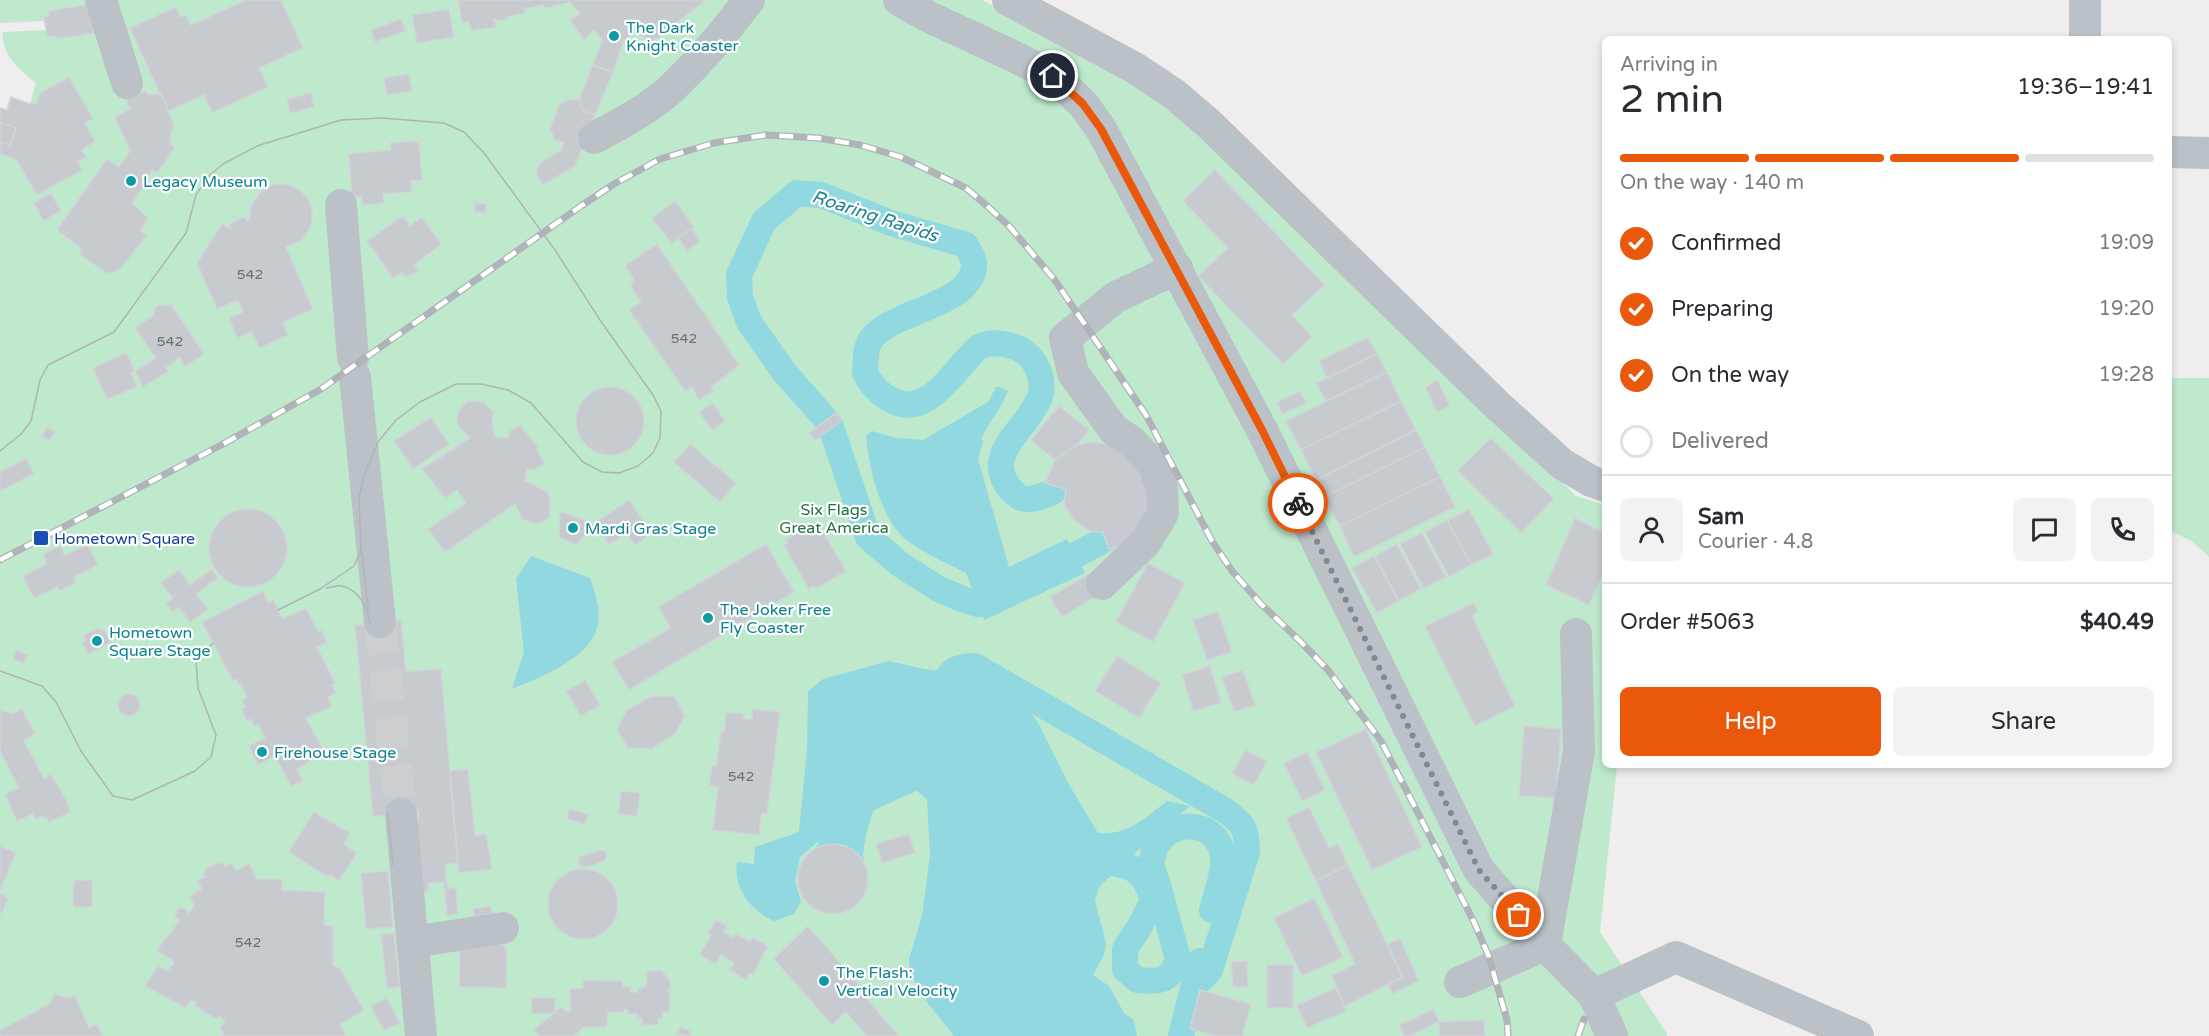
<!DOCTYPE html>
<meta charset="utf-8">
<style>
:root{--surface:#fff;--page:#f2f2f3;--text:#2b2b33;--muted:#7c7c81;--line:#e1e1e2;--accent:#ea580c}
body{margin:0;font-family:"Varela Round",sans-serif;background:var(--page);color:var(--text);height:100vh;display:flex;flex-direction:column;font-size:22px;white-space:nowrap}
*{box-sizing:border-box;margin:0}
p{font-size:20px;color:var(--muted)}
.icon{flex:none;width:33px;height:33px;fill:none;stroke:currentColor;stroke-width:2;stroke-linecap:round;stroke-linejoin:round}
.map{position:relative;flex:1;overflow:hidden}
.panel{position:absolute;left:1602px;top:36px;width:570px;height:732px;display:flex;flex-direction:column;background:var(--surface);border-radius:9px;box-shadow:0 3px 9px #0003}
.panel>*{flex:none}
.pin{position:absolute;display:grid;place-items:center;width:51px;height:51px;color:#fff;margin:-26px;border:3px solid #fff;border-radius:50%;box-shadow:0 2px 6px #0007}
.courier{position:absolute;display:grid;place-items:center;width:60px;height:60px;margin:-30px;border:4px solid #ea580c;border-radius:50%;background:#fff;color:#222;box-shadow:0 2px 8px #0007}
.headline em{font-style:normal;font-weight:600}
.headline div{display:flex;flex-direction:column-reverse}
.headline{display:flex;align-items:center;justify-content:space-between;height:102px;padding:0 18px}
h1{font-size:39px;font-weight:600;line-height:45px}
.bar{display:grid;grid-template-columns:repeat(4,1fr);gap:9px 6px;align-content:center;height:72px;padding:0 18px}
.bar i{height:8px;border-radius:4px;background:var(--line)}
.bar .on{background:var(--accent)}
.bar p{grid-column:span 4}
.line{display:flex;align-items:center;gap:15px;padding:0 18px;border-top:2px solid var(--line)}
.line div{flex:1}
.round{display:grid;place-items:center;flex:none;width:63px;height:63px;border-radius:9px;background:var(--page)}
ol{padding:0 18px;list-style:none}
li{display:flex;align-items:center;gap:18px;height:66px}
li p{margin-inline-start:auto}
li .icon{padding:6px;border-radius:50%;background:var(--accent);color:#fff;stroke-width:4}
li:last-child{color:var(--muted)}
li i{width:33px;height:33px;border:3px solid var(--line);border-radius:50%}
.cta{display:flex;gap:12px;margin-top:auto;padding:12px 18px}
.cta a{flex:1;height:69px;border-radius:9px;background:var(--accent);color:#fff;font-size:24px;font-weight:600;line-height:69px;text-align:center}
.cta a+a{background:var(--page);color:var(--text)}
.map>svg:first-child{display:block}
</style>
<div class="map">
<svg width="2209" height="1036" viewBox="0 0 2209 1036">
<rect width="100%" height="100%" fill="#efeded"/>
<!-- green -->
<g fill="#bfe9cc">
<path d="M0 0H982L1154 92 1510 429 1576 496 1605 505V765H1617L1600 932 1667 1034V1036H0V108L7 110 11 97 30 104 36 83C22 73 0 54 3 32L46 30 56 36 57 39 94 32 89 4 48 11 49 16 44 17V21L0 23Z"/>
<polygon points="2169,378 2209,378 2209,557 2193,542 2169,530"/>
</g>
<!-- water -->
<g fill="#91d8e1">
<path d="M996 387H1000L1008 391C1001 409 989 422 981 439L983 442 978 459 1009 567 1067 539 1085 573 984 620 966 573C948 564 915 549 901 535 879 512 869 467 866 436L872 431 897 438 923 440 988 402Z"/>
<path d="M531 556 590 578C595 593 602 612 597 628 589 659 538 678 512 689L524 652 516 579Z"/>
<path d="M889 661 924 669 1004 679 1037 721 1068 783 1098 833C1127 836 1145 818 1167 801L1190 806 1143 846 1099 887 1095 900 1106 944 1104 955 1093 975 1109 986 1124 1013 1133 1019 1137 1036H954L927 1002 910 974 909 959 922 916 930 855 927 799 904 781 871 784 851 814 800 857 795 881 801 902 794 914 774 921C751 911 733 888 737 862L754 864 755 847 799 832 807 750 808 691 823 679Z"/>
</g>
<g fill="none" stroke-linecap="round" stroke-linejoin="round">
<!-- canal -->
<g stroke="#91d8e1" stroke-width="26">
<polyline points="1045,572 1107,538"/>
<path d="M1008 593 991 603 977 604 962 599 937 588 901 565 868 537 830 424 784 372 749 322 740 297 739 275 764 221 797 193 821 195 891 223 966 245C969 252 975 259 974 267 970 307 888 311 870 341 865 349 866 363 865 373 873 387 879 394 893 401 925 417 950 377 969 357 972 354 976 349 979 347 989 341 1004 343 1015 347 1026 351 1035 360 1039 372 1042 381 1043 390 1039 399 1026 431 977 457 1015 494 1026 504 1042 497 1054 491"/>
<path d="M946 703C940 678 950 666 975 666L1226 811C1244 824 1247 829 1247 852L1210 970 1201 980"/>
<path d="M841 794 831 849C826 859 813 862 811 873 808 895 839 910 852 891 861 878 850 868 850 855 851 836 856 819 863 801L915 777"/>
<path d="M1089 861C1124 864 1142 862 1153 900L1140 926 1125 949V969L1137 980C1159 982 1169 982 1178 960 1172 936 1165 912 1159 888 1157 880 1151 869 1152 861 1157 813 1227 816 1223 865 1222 880 1216 896 1212 910"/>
<polyline points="1181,1036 1200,961"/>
</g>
</g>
<!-- building -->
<g fill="#c7cbcf" stroke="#d1d4d8" stroke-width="1.5">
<polygon points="246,0 281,0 303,48 259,68 268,87 250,95 212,113 204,95 168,111 130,28 176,7 180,17 186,15 191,25"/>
<polygon points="458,0 706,0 653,41 633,32 623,42 613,72 593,65 602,40 594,30 584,40 570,20 580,14 570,2 544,8 544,5 524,9 525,13 513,15 507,17 508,19 497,21 496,18 494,19 496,27 471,31 469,22 462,23"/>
<polygon points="89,4 94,33 57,39 56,36 47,37 44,17 49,16 48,11"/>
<polygon points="449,9 454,37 417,43 412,15"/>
<polygon points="401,19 406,31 375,42 371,30"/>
<polygon points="593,65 613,72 595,115 583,111 579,100"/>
<polygon points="409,74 412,91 387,95 384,78"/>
<polygon points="69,77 93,119 85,123 95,142 82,150 86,157 78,162 82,170 37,195 16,159 0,154 0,142 10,145 16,128 0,122 0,108 7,110 11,97 30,104 37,103 40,93"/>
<polygon points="146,91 148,95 161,94 174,125 169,140 171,142 170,144 175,148 157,173 152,170 147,178 149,179 132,203 148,218 140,230 147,235 121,268 112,273 107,273 79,254 82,249 57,230 107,159 119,167 130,151 115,117 130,109 126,99"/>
<polygon points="311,93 314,107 290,113 287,99"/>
<polygon points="569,99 579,100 583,111 595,115 575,166 543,185 536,173 539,164 561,150 564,142 555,140 550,129 559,105"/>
<polygon points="0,122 16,128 10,145 0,142"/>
<polygon points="419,141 422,180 411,181 412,192 383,194 384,203 363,205 362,197 352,197 349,154 391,150 390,143"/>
<polygon points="1215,170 1325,285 1292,315 1312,337 1283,364 1198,276 1228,248 1183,201"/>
<polygon points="274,184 286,184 298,189 307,197 312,209 312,220 308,232 300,241 286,247 313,309 283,322 288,335 260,348 251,332 237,338 229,318 243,312 238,300 217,309 197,263 222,224 231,229 229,224 245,217 247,221 250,220 250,210 255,199 263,190"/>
<polygon points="51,193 61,211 43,221 34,203"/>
<polygon points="675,201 694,227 671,243 652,218"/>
<polygon points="475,203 486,204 485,213 475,212"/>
<polygon points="403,216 410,226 422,217 441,244 414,265 418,271 406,277 402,272 393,278 367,241"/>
<polygon points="692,228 700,241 687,251 678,238"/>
<polygon points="657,244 739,365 711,387 713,391 699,400 692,387 685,391 629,310 641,302 631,287 634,279 625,266"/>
<polygon points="171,304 204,354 185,367 179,357 166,368 169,371 143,387 135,371 156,358 135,328 154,315 155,308 160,305 167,306"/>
<polygon points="1368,337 1377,354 1327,378 1319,361"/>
<polygon points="126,353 135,371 131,373 137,387 107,399 93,368"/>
<polygon points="1377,354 1387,372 1326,401 1316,383"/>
<polygon points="1387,372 1401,401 1301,450 1286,421"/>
<polygon points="1437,380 1450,406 1437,412 1425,387"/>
<circle cx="610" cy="421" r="34"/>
<polygon points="1300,391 1306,403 1282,414 1277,402"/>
<polygon points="468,401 483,402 493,411 492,424 495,437 507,438 509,434 508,432 520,425 538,447 537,451 545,463 534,470 527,469 525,481 548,492 550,501 549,518 536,524 522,519 515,504 445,552 428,529 466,503 457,490 445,498 422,469 470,438 457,424 458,411"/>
<polygon points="1401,401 1416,430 1316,480 1301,450"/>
<polygon points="713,403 725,421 712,430 699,412"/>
<polygon points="1059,406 1089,430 1061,465 1031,440"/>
<polygon points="837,412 842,420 815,440 809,433"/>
<polygon points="431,417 449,444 413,469 394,441"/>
<polygon points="47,427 55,432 49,441 42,436"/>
<polygon points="1416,430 1425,447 1324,497 1316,480"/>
<polygon points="1491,438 1554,499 1521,533 1458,471"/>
<polygon points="1091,442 1113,444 1147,469 1151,515 1132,542 1109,549 1103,532 1089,531 1073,519 1064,504 1066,489 1045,483 1055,460 1076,446"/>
<polygon points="690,444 736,483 720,502 674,462"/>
<polygon points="1425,447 1440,477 1340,526 1324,497"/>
<polygon points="26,458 34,474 0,491 0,472"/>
<polygon points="1440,477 1455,507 1354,557 1340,526"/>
<polygon points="629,500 651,533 635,545 627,534 609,544 594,524"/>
<circle cx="248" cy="548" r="39"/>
<polygon points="1469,509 1493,554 1471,565 1447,521"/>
<polygon points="560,511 594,524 576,545 559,537"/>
<polygon points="1575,518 1605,533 1605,568 1589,605 1546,585"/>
<polygon points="1447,520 1471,565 1449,577 1425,532"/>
<polygon points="817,522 846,571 816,589 814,586 809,589 784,545 788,543 786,539"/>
<polygon points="1422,533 1446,577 1424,589 1400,544"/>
<polygon points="87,544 98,565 74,577 76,583 59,591 57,587 34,598 23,576 47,564 43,554 60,546 65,556"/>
<polygon points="766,544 794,592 629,690 612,662 671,628 658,607"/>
<polygon points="1397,544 1421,589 1399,601 1375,556"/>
<polygon points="1374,556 1398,601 1377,613 1352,568"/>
<polygon points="1148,563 1185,583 1153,642 1116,622"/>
<polygon points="212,569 218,578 196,594 208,609 190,622 179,607 173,612 166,603 173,598 161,583 179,570 190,585"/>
<polygon points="1089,574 1100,594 1062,617 1050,597"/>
<polygon points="263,591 269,603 273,600 283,619 306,608 318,632 321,630 327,642 317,647 335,683 332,685 336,693 328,697 332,706 306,718 325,753 297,769 303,781 291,786 275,756 258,765 249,746 265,738 258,724 254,726 251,719 247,721 241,709 245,707 242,700 247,697 241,683 238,684 236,679 233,681 202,622"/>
<polygon points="1474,603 1478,612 1472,616 1515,706 1475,726 1425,626"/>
<polygon points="1218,611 1232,652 1207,660 1193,620"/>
<polygon points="401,620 406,672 441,669 458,863 445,864 447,889 456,887 458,914 447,915 444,882 428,883 428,891 421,893 412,822 418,821 419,811 373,817 355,625"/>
<polygon points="99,628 101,632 104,630 111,642 88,654 82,643 86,640 83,635"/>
<polygon points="16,650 28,655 24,663 13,659"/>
<polygon points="1117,656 1161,683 1139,718 1095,691"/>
<polygon points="1210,666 1221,703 1193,711 1182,675"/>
<polygon points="1243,670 1255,705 1234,712 1222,677"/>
<polygon points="585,680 600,705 581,716 566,691"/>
<circle cx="129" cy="705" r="11"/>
<polygon points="652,696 674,696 685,715 675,734 651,749 628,748 617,730 627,710"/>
<polygon points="22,709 35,734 24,741 44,779 51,774 69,805 68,806 70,812 49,823 47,818 44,818 43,816 36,819 33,814 17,821 5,794 19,788 0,751 0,710 13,714"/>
<polygon points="753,709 780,712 767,814 762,813 759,835 713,830 718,787 709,786 712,765 716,766 721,731 724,731 726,712 744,714 743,718 752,720"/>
<polygon points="1524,726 1561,729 1556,798 1519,796"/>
<polygon points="1366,729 1422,847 1372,870 1316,752"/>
<polygon points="1245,750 1267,761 1254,785 1232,774"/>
<polygon points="1307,752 1325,790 1302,801 1284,763"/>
<polygon points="468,769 475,836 486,834 492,869 459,873 450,771"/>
<polygon points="621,791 640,793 637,816 618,814"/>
<polygon points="1309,807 1329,848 1338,844 1348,865 1316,881 1286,818"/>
<polygon points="569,809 588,814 585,824 567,819"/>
<polygon points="314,812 350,833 344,844 357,853 339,881 330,875 329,878 289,852"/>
<polygon points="909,834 915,853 882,863 876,844"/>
<circle cx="833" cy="879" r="35"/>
<polygon points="0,846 16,853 0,890"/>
<polygon points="601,850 606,852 607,857 604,861 587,867 579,865 579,857"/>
<polygon points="218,863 224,863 226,866 232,863 236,871 249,864 257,879 282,879 282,890 325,892 324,925 333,926 333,966 340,968 364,1011 340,1024 346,1036 224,1036 220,1028 225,1021 219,1016 216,1019 194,1005 196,1002 191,1000 185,1008 145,986 158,966 167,971 174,963 171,959 156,951 180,920 175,916 177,909 182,908 187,910 188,914 194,906 190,896 202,889 197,881 205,877 203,874 206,869"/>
<polygon points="1348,865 1403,977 1344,1007 1332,975 1355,964 1316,881"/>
<circle cx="583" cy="904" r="35"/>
<polygon points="388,871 393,927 366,929 361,873"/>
<polygon points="74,880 92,880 92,907 73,907"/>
<polygon points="0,894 8,898 0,916"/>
<polygon points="1314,898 1343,957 1302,976 1274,918"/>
<polygon points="491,906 492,914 474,916 473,909"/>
<polygon points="716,920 727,926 723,932 733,937 736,934 750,942 752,937 768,946 753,975 750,973 746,980 730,970 734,963 721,955 715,964 700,955 711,935 708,933"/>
<polygon points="808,926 868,995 865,997 899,1036 867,1036 846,1012 832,1025 774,959"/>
<polygon points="394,933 400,987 387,988 381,934"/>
<polygon points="1400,939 1419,981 1393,994 1388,985 1403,977 1387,944"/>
<polygon points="460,945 503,945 507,951 506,988 459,987"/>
<polygon points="1247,961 1248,987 1233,987 1231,962"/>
<rect x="1267" y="965" width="26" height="43"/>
<polygon points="647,971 662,971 670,981 671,990 668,990 670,993 669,1012 663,1011 662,1018 658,1018 658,1025 642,1025 642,1018 638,1018 638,1014 628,1014 628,1010 624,1009 624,1012 608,1012 607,1027 584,1027 574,1036 540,1036 534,1030 561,1007 567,1012 571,1011 570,989 583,988 583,980 622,981 622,986 630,987 630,992 638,992 638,989 646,986"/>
<polygon points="1336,988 1346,1011 1307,1028 1297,1005"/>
<polygon points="1200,990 1251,1004 1242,1036 1217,1036 1190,1029"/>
<polygon points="54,994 69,998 75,996 89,1028 97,1024 103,1036 0,1036 0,1030 51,1003"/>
<polygon points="387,998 400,1023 384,1031 371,1006"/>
<polygon points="531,998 555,998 555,1013 532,1014"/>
<polygon points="1434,1009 1439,1022 1409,1036 1404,1036 1399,1025"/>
<polygon points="1484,1020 1485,1036 1439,1036 1439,1022"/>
<polygon points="681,1027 692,1032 689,1036 677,1034"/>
</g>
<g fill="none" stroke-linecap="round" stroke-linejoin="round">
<!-- minor-tunnel -->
<polyline stroke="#cdcecf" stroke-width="32" stroke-dasharray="32 16" stroke-linecap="butt" points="380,622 401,814"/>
<!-- minor -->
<g stroke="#bac2c8" stroke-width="32">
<polyline points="101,0 127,83"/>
<polyline points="899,0 927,16 1013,56 1053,76 1083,104 1101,129 1262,430 1479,870 1545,945 1594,995 1612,1036"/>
<polyline points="1008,0 1135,68 1174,94 1208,123 1496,404 1562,464 1591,481 1605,486"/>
<polyline points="2085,0 2085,39"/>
<path d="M594 138C620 124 649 109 672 88 700 61 726 31 749 0"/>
<polyline points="2169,152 2209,153"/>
<polyline points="341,205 353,358"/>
<polyline points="355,377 380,622"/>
<polyline points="1102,584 1146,542 1163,513 1162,489 1154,465 1132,442 1113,429 1073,373 1065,338 1116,297 1177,268"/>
<polyline points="401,814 421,1036"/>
<polyline points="413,942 503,928"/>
<polyline points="1460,982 1545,945 1579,751 1576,634"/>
<polyline points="1594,995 1676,957 1858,1036"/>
</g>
<!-- tram -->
<g stroke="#b0b3b7" stroke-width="1.5">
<polyline points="0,451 21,434 31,421 40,380 48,365 114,332 186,233 196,195 209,176 223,164 257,146 341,120 382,118 444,123 464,132 484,153 555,250 600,320 653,395 661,411 660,438 653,453 638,466 619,473 602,472 583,462 531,403 508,390 481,384 456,384 420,402 396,420 378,442 365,473 359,497 361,551 354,566 320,589 278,610"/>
<polyline points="362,552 368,608"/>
<path d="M326 588C330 588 337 585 341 586 359 589 368 608 370 624"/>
<polyline points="0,671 42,686 56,702 81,751 113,796 132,800 195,771 211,757 216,735 198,688 196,660 213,643"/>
<polyline points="388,814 393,865"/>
</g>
<!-- rail casing -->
<g stroke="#b0b3b7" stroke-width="7">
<g id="rail">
<polyline points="0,560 225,443 321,389 581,206 614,184 660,159 714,143 766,135 818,138 860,145 901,157 966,188 986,205 1009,226 1054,279 1146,415 1212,541 1232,571 1261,604 1299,640 1328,670 1381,741 1474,922 1489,957 1507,1020 1508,1036"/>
<polyline points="1578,1036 1584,1019"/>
</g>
</g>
<!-- rail -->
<use href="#rail" stroke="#fff" stroke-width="4.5" stroke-dasharray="14" stroke-linecap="butt"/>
</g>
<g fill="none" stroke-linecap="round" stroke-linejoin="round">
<!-- done -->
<polyline stroke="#82888c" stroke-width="6" stroke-dasharray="0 10.8" points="1298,503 1479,870 1519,915"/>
<!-- route -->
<polyline stroke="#ea580c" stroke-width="8" points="1053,76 1083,104 1101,129 1262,430 1298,503"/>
</g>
<!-- markers -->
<g fill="#0f9aa8" stroke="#fff" stroke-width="2">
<circle cx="614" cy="36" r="6"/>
<circle cx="131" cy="181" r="6"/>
<circle cx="573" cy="528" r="6"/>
<circle cx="708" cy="618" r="6"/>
<circle cx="97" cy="641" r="6"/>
<circle cx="262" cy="752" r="6"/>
<circle cx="824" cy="981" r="6"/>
</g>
<rect fill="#1a4fb4" stroke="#fff" stroke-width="2" x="33" y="530" width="16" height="16" rx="3"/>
<g text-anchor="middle" stroke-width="4.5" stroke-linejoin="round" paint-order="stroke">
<!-- number labels -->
<g font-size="14" fill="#677076">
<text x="250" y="279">542</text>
<text x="684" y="343">542</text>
<text x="170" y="346">542</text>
<text x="741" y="781">542</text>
<text x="248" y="947">542</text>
</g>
<!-- culture labels -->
<g font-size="16" fill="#0d838f" stroke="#fff" text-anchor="start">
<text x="626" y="33">The Dark<tspan x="626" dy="18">Knight Coaster</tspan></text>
<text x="143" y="187">Legacy Museum</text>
<text x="585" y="534">Mardi Gras Stage</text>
<text x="720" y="615">The Joker Free<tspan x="720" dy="18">Fly Coaster</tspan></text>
<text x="109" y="638">Hometown<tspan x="109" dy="18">Square Stage</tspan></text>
<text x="274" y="758">Firehouse Stage</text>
<text x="836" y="978">The Flash:<tspan x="836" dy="18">Vertical Velocity</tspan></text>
</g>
<!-- park labels -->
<g font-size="16" fill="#217141" stroke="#fff">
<text x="834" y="515">Six Flags<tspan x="834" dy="18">Great America</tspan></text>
</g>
<!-- transit labels -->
<g font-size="16" fill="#164399" stroke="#fff" text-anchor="start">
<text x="54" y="544">Hometown Square</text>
</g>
<!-- water labels -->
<g font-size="18" font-style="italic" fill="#1b8290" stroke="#fff">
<text transform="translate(875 216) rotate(18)" y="6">Roaring Rapids</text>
</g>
</g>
</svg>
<div class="pin" style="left:1519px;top:915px;background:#ea580c"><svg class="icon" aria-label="bag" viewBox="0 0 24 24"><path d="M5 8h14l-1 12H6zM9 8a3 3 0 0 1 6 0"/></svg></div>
<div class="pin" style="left:1053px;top:76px;background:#1f2937"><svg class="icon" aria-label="home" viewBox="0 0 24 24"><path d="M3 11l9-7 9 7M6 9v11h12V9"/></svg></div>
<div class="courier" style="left:1298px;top:503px"><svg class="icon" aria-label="bike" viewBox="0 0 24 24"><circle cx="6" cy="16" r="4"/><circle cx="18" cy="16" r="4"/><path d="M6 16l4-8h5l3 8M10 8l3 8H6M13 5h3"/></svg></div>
<section class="panel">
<div class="headline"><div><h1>2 min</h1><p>Arriving in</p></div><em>19:36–19:41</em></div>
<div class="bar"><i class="on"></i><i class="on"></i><i class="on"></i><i></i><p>On the way · 140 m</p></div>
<ol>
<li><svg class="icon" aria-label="check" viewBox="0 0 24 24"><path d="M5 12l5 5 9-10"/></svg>Confirmed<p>19:09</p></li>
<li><svg class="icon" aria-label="check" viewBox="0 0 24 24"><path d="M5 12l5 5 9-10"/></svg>Preparing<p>19:20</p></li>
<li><svg class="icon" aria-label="check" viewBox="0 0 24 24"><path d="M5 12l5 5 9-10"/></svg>On the way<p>19:28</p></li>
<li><i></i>Delivered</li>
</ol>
<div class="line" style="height:108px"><a class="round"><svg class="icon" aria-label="person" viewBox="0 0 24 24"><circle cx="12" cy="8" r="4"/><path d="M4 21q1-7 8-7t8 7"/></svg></a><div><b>Sam</b><p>Courier · 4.8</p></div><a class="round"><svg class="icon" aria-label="chat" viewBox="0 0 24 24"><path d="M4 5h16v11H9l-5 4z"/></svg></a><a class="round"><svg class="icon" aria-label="phone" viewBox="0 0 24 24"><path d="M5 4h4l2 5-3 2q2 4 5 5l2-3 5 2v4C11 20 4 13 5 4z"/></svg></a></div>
<div class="line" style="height:78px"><div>Order #5063</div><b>$40.49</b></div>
<div class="cta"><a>Help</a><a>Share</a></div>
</section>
</div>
